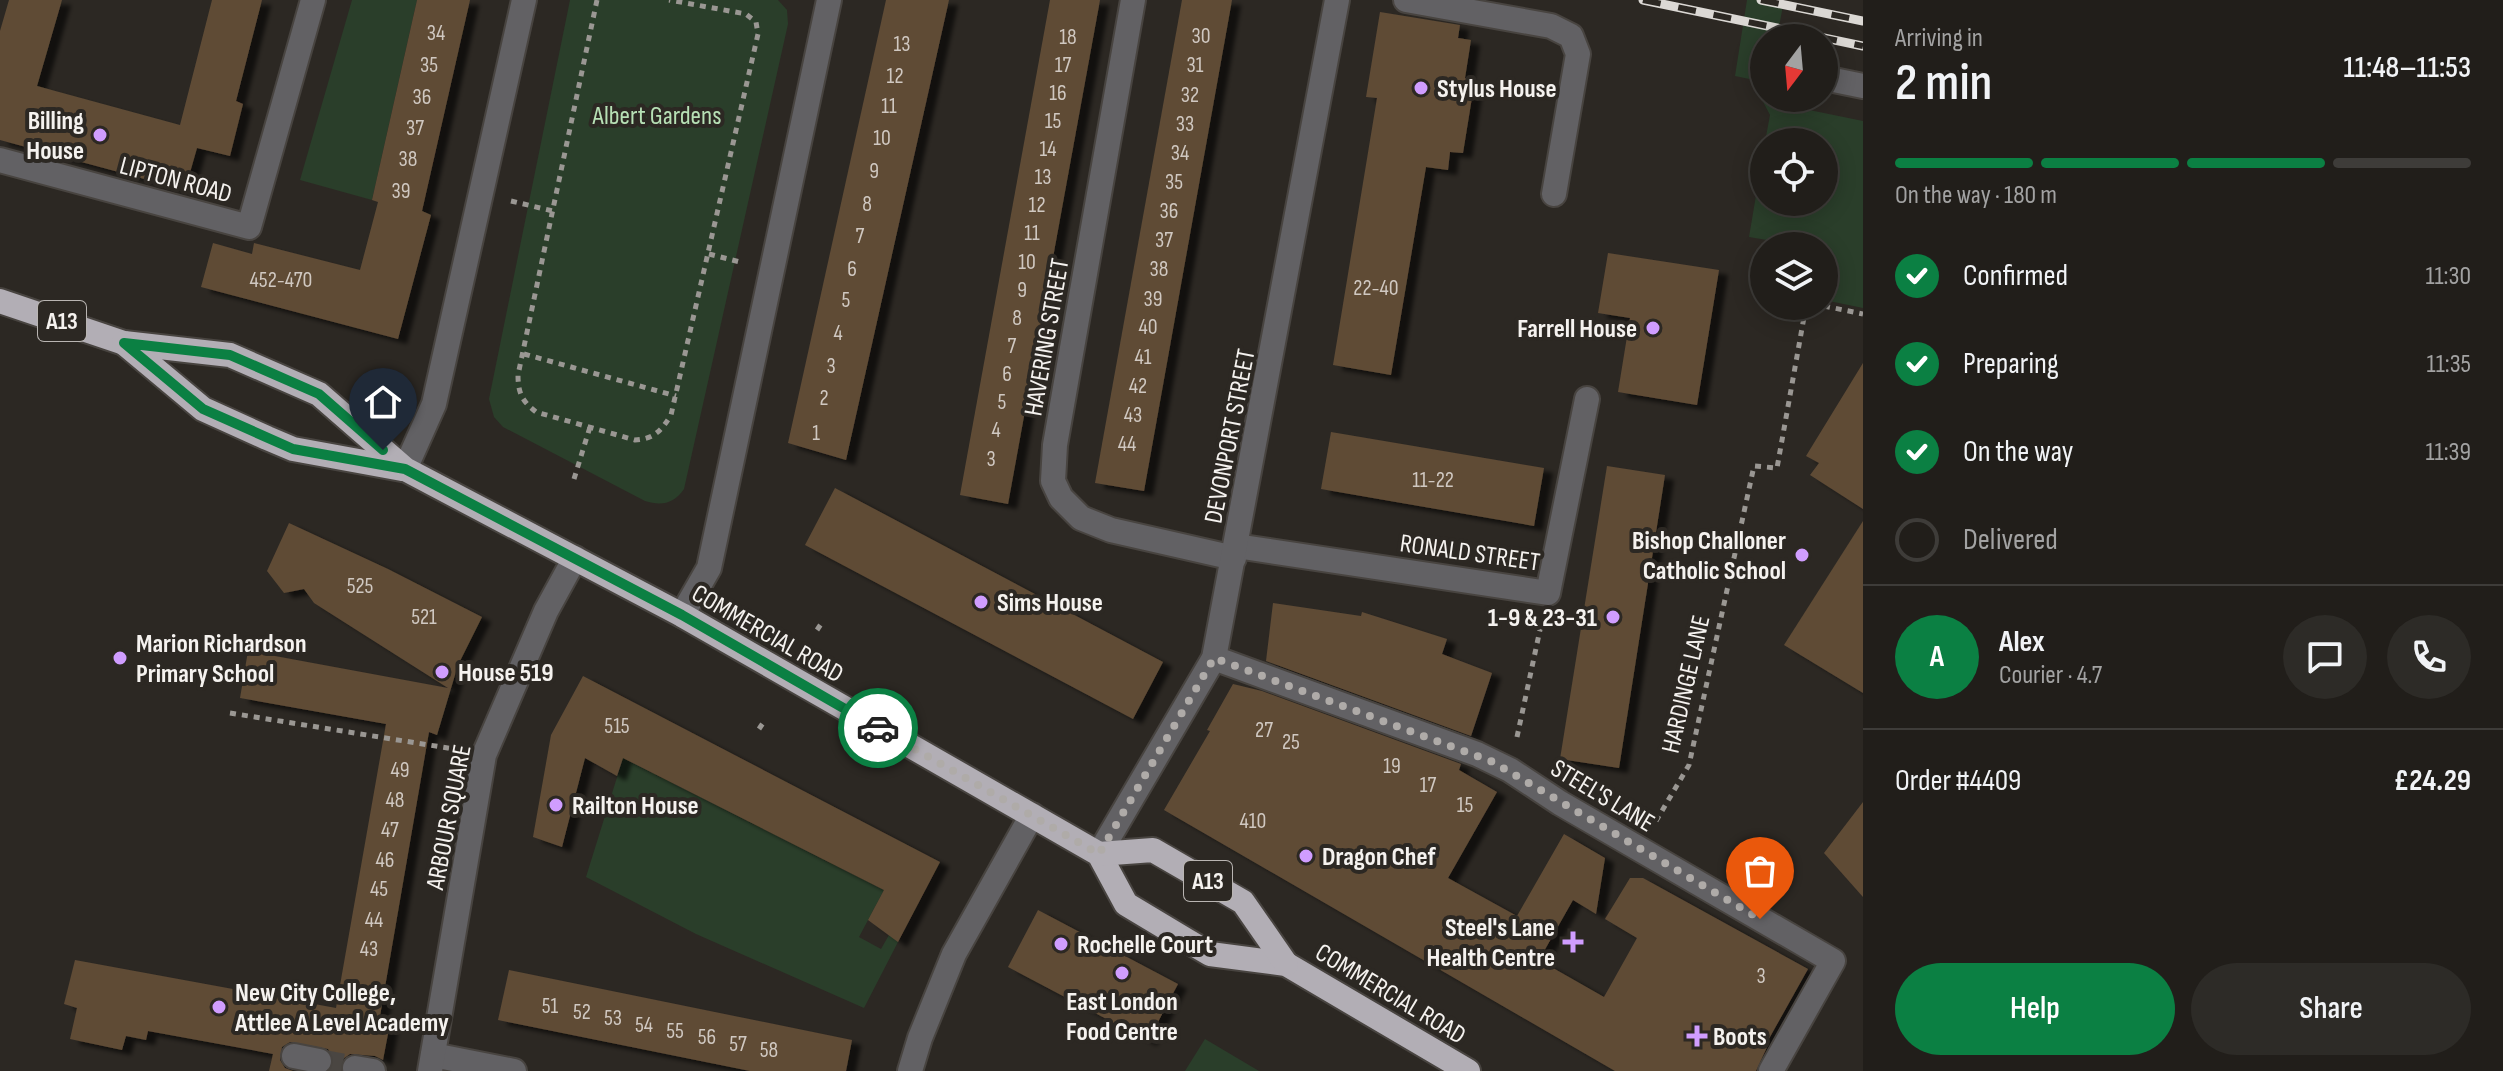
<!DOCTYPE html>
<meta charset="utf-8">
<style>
:root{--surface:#211e1a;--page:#2d2b27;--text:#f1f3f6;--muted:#a2a2a2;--line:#3e3c39;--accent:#0b8043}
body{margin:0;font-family:"Sofia Sans Condensed",sans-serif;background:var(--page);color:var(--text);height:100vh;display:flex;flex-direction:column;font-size:30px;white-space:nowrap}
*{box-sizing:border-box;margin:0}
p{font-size:26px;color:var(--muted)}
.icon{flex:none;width:44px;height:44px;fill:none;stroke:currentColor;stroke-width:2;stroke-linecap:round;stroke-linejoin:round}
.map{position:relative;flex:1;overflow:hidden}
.panel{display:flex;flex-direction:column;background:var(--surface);width:640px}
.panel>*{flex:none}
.needle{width:52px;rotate:196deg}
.controls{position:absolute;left:1750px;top:24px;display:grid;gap:16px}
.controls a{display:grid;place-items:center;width:88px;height:88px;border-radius:50%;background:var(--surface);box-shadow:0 4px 20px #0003,0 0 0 2px var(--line);font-size:40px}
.pin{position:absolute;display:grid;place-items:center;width:68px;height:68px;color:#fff;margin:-82px -34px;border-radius:50% 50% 50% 0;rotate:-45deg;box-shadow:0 0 8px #0007}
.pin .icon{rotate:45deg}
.courier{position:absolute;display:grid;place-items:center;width:80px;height:80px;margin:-40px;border:6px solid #0b8043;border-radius:50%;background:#fff;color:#222;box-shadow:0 2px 10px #0007}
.headline em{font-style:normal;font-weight:600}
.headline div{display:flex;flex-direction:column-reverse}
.headline{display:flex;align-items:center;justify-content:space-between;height:136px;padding:0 32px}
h1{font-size:52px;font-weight:600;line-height:60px}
.bar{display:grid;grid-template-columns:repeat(4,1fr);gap:12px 8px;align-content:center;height:96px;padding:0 32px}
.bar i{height:10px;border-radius:6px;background:var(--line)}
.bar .on{background:var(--accent)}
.bar p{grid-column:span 4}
.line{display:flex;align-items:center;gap:20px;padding:0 32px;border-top:2px solid var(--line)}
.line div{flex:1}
.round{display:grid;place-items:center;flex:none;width:84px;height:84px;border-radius:42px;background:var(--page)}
ol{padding:0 32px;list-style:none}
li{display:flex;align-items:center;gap:24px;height:88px}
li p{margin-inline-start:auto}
li .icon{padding:8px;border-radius:50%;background:var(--accent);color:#fff;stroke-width:4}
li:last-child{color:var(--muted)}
li i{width:44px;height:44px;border:4px solid var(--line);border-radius:50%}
.action{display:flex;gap:16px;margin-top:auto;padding:16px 32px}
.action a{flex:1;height:92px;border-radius:48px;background:var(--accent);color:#fff;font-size:32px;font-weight:600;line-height:92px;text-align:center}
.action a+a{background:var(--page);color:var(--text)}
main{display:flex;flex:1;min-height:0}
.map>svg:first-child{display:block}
</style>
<main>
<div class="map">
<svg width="1863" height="1071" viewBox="0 0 1863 1071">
<defs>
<filter id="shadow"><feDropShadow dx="9" dy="5" stdDeviation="2" flood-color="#0009"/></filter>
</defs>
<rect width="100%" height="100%" fill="#2c2823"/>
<!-- green -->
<g fill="#2a3e2a">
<polygon points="352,0 417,0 372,200 300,180"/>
<path d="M570 0H778L787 10 788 24 684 489C674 504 661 506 645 501L503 427 494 417 489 399Z"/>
<polygon points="1747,0 1784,0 1777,38 1764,38 1764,98 1777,98 1780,104 1863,121 1863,308 1824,300 1824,246 1801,246 1749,237 1764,148 1764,202 1824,202 1824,142 1765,142 1770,115 1758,92 1759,81 1735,76"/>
<polygon points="623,758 884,890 859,937 881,949 889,935 898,942 864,1008 696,934 586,877"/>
<polygon points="1205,1039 1259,1071 1185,1071"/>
</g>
<!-- building -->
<g fill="#5f4b36" filter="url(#shadow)">
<polygon points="9,0 62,0 37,86 180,125 212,0 262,0 236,101 243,104 230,156 197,148 185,190 0,140 0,31"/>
<polygon points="417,0 470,0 422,211 431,215 398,339 201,287 213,243 252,254 254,243 360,270 378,202 372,200"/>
<polygon points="886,0 949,0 846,460 788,443"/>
<polygon points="1050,0 1100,0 1008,504 960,495"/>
<polygon points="1182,0 1232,0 1144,491 1095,483"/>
<polygon points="1380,12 1460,25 1458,38 1471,40 1465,78 1475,79 1463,153 1450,152 1448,170 1426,167 1391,375 1333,365 1377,98 1366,97"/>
<polygon points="1608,253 1719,270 1697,405 1618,392 1630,318 1598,313"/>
<polygon points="1863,363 1863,509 1810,475 1819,463 1806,456"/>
<polygon points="1331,432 1544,468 1534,526 1321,489"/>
<polygon points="1607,466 1665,475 1619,768 1560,759"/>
<polygon points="835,488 1163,662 1133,719 805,545"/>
<polygon points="1863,521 1863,693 1784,645"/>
<polygon points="289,523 388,569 482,617 458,665 437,735 429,732 380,1016 391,1018 383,1060 375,1056 350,1054 343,1059 341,1071 330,1071 333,1057 328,1049 290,1042 282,1047 280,1060 285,1068 293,1071 269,1071 273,1054 148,1031 146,1040 126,1036 122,1050 70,1039 77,1008 64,1004 75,960 336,1008 386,724 240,698 248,651 448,688 314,603 304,589 284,593 267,571"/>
<polygon points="1273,603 1361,616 1362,612 1447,639 1442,654 1492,673 1471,736 1266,661"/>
<polygon points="583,676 940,862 898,942 868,920 884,890 623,758 617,776 585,758 562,847 533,837 551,735"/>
<polygon points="1233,684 1262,691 1461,764 1459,770 1497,792 1448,878 1517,916 1564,834 1605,858 1596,914 1573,900 1539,960 1604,997 1637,938 1605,919 1630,878 1643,878 1808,969 1766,1044 1768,1045 1756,1071 1615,1071 1164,810 1210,731 1207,730"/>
<polygon points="1863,802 1863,897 1824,853"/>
<polygon points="1038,910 1178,984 1148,1041 1008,967"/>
<polygon points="509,970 852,1040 846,1071 750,1071 498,1020"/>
</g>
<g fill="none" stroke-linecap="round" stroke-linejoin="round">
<!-- minor-tunnel -->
<polyline stroke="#4a4642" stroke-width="24" stroke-dasharray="24 12" stroke-linecap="butt" points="319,1061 355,1068"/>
<!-- minor casing -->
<g stroke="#484440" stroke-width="28">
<g id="minor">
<polyline points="1133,0 1055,445 1053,481 1061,498 1081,518 1111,530 1234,558"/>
<polyline points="1406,0 1551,26 1571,36 1578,54 1554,194"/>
<polyline points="1824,78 1863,86"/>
<polyline points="0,160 249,227 313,0"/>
<polyline points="405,469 434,404 524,0"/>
<polyline points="1236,546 1548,593 1587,399"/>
<polyline points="682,615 709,568 829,0"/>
<polyline points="1214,658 1477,754 1510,770 1560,803 1833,961 1771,1071"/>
<polyline points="1099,854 1214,658 1337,0"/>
<polyline points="433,1055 514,1071"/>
<polyline points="294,1056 319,1061"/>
<polyline points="355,1068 373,1071"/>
<polyline points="430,1071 484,755 546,611 575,558"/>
<polyline points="910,1071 920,1038 954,954 1032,815"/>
</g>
</g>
<!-- highway casing -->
<g stroke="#484440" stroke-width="28">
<g id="highway">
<polyline points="0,301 124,343 230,355 319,394 405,469 682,615 1099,854 1126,904 1186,940 1210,954 1286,964 1468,1071"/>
<polyline points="124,343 203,409 267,438 293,449 402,469"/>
<polyline points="1099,854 1153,850 1243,902 1286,964"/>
</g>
</g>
<!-- path -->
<g stroke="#9a9793" stroke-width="5" stroke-dasharray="6 6" stroke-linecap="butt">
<path d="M597 0 518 375C518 393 522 401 536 412L635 440C654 439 661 431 671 415L758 34 756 22 746 14 669 0"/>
<polyline points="511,201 553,211"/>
<polyline points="709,254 740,262"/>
<polyline points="1824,306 1863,314"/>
<polyline points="524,354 676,396"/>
<polyline points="574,479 590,427"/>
<polyline points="817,630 823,621"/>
<polyline points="230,713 454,749"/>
<polyline points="759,729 763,723"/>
<polyline points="1517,737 1541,625"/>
<polyline points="1656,821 1689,765 1754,466 1777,468 1806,306"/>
</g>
<!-- minor -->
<use href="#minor" stroke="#626164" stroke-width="24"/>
<!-- highway -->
<use href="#highway" stroke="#b2aeb5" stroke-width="24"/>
<!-- rail casing -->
<g stroke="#dbd8d4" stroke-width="9">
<g id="rail">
<polyline points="1643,0 1863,46"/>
<polyline points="1761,0 1863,21"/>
</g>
</g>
<!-- rail -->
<use href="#rail" stroke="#2c2823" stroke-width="6" stroke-dasharray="18" stroke-linecap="butt"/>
</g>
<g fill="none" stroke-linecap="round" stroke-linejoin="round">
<!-- done -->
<polyline stroke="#afaba8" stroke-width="8" stroke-dasharray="0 14.4" points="878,728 1099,854 1214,658 1493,762 1760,919"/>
<!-- route -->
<polyline stroke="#0b8043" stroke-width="10" points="383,450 319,394 230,355 124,343 203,409 293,449 405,469 682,615 878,728"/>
</g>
<!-- markers -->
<g fill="#d09dff" stroke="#2c2823" stroke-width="3">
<circle cx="1421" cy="88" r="8"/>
<circle cx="100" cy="135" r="8"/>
<circle cx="1653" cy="328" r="8"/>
<circle cx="1802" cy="555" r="8"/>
<circle cx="981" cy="602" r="8"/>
<circle cx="1613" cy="617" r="8"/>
<circle cx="120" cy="658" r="8"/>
<circle cx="442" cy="672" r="8"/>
<circle cx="556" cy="805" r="8"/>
<circle cx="1306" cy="856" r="8"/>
<path d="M1569 930h8v8h8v8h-8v8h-8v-8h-8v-8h8z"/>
<circle cx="1061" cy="944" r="8"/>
<circle cx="1122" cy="973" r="8"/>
<circle cx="219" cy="1007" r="8"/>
<path d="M1693 1024h8v8h8v8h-8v8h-8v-8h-8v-8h8z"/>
</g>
<g text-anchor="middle" stroke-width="8" stroke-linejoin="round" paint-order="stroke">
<!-- number labels -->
<g font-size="22" fill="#d0c8c1">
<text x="436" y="40">34</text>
<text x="1201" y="43">30</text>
<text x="1068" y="44">18</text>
<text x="902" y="51">13</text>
<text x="429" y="72">35</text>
<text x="1063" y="72">17</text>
<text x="1195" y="72">31</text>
<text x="895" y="83">12</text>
<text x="1058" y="100">16</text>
<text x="1190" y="102">32</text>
<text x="422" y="104">36</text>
<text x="889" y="113">11</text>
<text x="1053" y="128">15</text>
<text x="1185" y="131">33</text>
<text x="415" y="135">37</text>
<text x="882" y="145">10</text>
<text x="1048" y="156">14</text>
<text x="1180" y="160">34</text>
<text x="408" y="166">38</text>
<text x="874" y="178">9</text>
<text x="1043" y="184">13</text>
<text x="1174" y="189">35</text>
<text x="401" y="198">39</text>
<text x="867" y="211">8</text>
<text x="1037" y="212">12</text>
<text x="1169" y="218">36</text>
<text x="1032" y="240">11</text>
<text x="860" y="243">7</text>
<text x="1164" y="247">37</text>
<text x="1027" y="269">10</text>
<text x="852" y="276">6</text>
<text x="1159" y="276">38</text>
<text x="281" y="287">452-470</text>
<text x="1376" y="295">22-40</text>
<text x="1022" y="297">9</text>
<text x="1153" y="306">39</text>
<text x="846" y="307">5</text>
<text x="1017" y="325">8</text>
<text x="1148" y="334">40</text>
<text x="838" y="340">4</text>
<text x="1012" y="353">7</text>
<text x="1143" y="364">41</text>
<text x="831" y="373">3</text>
<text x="1007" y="381">6</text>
<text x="1138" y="393">42</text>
<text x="824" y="405">2</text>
<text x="1002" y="409">5</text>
<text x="1133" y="422">43</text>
<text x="996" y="437">4</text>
<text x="816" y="440">1</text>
<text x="1127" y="451">44</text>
<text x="991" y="466">3</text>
<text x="1433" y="487">11-22</text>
<text x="360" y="593">525</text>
<text x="424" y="624">521</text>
<text x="617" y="733">515</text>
<text x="1264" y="737">27</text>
<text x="1291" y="749">25</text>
<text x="1392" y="773">19</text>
<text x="400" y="777">49</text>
<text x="1428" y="792">17</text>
<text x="395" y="807">48</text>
<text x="1465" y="812">15</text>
<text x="1253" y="828">410</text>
<text x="390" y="837">47</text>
<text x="385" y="867">46</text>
<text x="379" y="896">45</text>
<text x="374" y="927">44</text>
<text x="369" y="956">43</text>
<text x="1761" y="983">3</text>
<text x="550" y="1013">51</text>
<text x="582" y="1019">52</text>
<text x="613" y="1025">53</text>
<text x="644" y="1032">54</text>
<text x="675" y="1038">55</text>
<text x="707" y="1044">56</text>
<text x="738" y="1051">57</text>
<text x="769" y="1057">58</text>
</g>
<!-- shield labels -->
<g fill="#2c2823" stroke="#b9b5b2" stroke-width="2">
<rect x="38" y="301" width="48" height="40" rx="6"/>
<rect x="1184" y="861" width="48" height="40" rx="6"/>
</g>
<g font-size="24" font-weight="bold" fill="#f5f2ef">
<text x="62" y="329">A13</text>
<text x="1208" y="889">A13</text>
</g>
<!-- poi labels -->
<g font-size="26" font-weight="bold" fill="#f5f2ef" stroke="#2c2823" text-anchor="start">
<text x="1437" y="97">Stylus House</text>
<text x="84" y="129" text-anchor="end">Billing<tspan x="84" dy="30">House</tspan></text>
<text x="1637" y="337" text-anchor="end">Farrell House</text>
<text x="1786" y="549" text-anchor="end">Bishop Challoner<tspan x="1786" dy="30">Catholic School</tspan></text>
<text x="997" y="611">Sims House</text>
<text x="1597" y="626" text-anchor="end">1-9 &amp; 23-31</text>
<text x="136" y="652">Marion Richardson<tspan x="136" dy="30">Primary School</tspan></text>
<text x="458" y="681">House 519</text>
<text x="572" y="814">Railton House</text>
<text x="1322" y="865">Dragon Chef</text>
<text x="1555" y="936" text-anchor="end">Steel's Lane<tspan x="1555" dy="30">Health Centre</tspan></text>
<text x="1077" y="953">Rochelle Court</text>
<text x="235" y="1001">New City College,<tspan x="235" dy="30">Attlee A Level Academy</tspan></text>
<text x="1122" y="1010" text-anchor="middle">East London<tspan x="1122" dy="30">Food Centre</tspan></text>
<text x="1713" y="1045">Boots</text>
</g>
<!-- park labels -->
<g font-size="26" fill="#b7e0b5" stroke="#2c2823">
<text x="657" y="124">Albert Gardens</text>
</g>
<!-- street labels -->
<g font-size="26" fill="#f5f2ef" stroke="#2c2823">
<text transform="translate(176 179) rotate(15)" y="9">LIPTON ROAD</text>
<text transform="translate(1046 337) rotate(-80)" y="9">HAVERING STREET</text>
<text transform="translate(1229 436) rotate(-79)" y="9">DEVONPORT STREET</text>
<text transform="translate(1470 552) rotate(8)" y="9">RONALD STREET</text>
<text transform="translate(768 633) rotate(30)" y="9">COMMERCIAL ROAD</text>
<text transform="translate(1685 684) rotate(-77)" y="9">HARDINGE LANE</text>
<text transform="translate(1603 795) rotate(31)" y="9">STEEL'S LANE</text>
<text transform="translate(448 817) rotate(-79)" y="9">ARBOUR SQUARE</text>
<text transform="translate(1391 993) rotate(31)" y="9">COMMERCIAL ROAD</text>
</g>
</g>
</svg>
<div class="controls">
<a><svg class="needle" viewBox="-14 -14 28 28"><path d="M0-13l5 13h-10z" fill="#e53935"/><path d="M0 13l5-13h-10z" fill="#a2a2a2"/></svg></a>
<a><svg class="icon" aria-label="locate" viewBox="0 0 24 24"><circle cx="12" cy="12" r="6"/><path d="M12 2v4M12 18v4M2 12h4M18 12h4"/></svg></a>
<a><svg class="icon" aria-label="layers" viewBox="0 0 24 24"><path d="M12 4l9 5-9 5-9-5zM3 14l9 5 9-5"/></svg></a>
</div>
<div class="pin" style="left:1760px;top:919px;background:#ea580c"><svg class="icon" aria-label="bag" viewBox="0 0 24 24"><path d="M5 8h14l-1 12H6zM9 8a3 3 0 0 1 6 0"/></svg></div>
<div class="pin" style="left:383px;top:450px;background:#1f2937"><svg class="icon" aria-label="home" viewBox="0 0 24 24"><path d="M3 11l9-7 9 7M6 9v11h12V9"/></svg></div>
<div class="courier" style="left:878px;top:728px"><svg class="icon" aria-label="car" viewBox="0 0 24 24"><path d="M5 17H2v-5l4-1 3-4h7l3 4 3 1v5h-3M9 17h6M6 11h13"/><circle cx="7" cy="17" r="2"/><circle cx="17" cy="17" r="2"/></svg></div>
</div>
<section class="panel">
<div class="headline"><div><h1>2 min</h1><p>Arriving in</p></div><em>11:48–11:53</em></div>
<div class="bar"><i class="on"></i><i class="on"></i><i class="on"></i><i></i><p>On the way · 180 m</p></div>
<ol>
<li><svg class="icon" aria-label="check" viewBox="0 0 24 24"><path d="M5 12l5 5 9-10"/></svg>Confirmed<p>11:30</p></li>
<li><svg class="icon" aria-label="check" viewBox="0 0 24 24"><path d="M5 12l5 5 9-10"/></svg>Preparing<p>11:35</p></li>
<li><svg class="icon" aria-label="check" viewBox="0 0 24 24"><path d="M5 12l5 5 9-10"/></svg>On the way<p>11:39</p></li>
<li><i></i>Delivered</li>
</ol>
<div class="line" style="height:144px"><b class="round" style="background:var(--accent);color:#fff">A</b><div><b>Alex</b><p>Courier · 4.7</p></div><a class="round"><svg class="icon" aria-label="chat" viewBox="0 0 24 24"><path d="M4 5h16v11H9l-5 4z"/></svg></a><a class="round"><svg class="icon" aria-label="phone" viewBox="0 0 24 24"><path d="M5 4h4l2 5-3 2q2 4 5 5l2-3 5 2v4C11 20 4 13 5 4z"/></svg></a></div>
<div class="line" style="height:104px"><div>Order #4409</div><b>£24.29</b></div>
<div class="action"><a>Help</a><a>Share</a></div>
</section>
</main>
